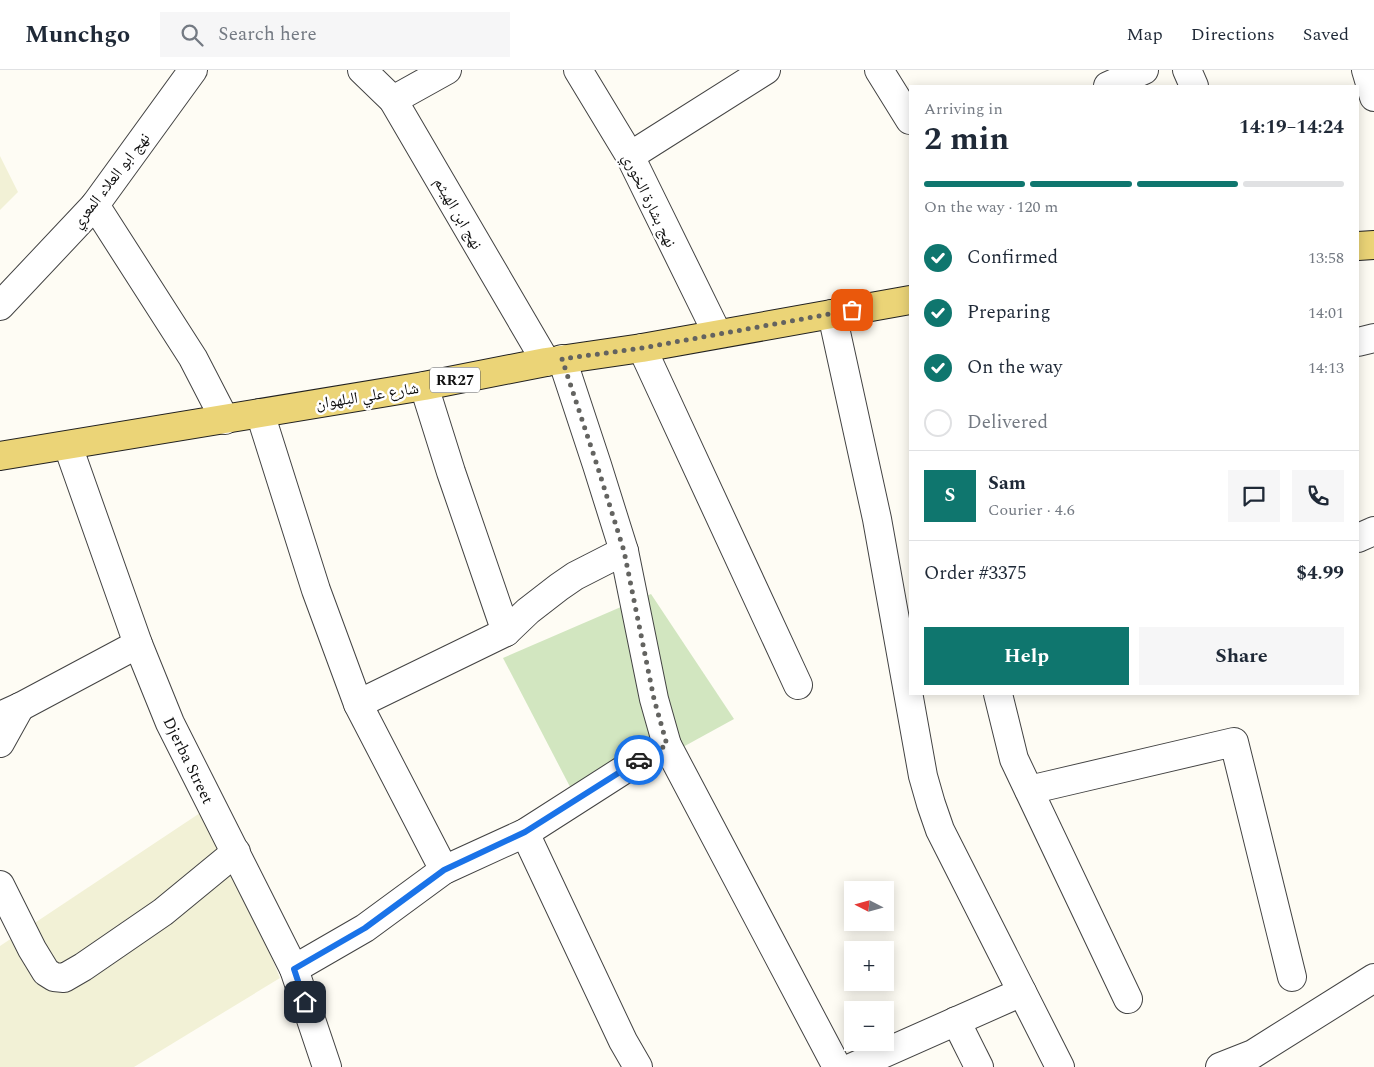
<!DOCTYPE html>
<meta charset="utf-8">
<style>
:root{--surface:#fff;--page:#f6f6f7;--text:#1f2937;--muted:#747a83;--line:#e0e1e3;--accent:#0f766e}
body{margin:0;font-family:Spectral,"Noto Naskh Arabic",serif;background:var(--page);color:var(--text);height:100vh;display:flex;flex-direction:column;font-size:19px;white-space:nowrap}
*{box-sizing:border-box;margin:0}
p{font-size:16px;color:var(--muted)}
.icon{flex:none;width:28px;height:28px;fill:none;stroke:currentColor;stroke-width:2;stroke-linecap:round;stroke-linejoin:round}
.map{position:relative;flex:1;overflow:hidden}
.details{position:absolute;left:909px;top:15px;width:450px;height:610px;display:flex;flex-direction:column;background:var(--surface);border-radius:0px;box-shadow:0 2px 12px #0003}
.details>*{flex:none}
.needle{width:32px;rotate:276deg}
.buttons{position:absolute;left:844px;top:811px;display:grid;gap:10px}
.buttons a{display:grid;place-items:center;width:50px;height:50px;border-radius:0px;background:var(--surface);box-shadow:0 2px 12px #0003;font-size:25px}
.pin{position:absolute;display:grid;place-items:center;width:42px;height:42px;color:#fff;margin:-21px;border-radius:10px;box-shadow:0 2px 8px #0006}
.courier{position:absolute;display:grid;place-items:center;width:50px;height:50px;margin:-25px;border:4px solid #1a73e8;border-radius:50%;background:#fff;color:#222;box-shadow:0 1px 6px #0007}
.overview em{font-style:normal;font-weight:700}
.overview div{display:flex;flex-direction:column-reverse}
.overview{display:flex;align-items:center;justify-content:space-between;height:85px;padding:0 15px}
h1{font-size:32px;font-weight:700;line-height:38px}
.bar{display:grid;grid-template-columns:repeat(4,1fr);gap:8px 5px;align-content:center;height:60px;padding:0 15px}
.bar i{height:6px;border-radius:4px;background:var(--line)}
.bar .on{background:var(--accent)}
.bar p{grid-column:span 4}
.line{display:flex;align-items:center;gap:12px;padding:0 15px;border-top:1px solid var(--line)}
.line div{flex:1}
.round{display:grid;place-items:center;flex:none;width:52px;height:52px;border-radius:0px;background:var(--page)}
ol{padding:0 15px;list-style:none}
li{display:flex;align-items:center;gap:15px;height:55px}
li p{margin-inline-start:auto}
li .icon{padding:5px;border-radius:50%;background:var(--accent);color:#fff;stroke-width:4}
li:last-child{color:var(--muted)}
li i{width:28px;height:28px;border:2px solid var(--line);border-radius:50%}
.primary-button{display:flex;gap:10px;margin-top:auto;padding:10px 15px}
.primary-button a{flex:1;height:58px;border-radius:0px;background:var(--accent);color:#fff;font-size:20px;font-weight:700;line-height:58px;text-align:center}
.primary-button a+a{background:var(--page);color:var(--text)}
header{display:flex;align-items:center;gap:30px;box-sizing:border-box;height:70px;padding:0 25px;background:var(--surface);border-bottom:1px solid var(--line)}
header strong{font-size:24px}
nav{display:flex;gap:28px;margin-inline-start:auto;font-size:18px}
.search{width:350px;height:45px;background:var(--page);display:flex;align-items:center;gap:12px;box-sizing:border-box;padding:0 18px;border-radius:0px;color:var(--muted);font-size:19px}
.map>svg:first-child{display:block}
</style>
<header>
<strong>Munchgo</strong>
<div class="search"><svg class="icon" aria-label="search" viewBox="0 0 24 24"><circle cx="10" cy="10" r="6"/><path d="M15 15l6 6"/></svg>Search here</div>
<nav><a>Map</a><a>Directions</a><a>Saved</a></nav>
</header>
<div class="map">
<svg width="1374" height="997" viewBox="0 0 1374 997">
<rect width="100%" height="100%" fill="#fefcf4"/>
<!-- farmland -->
<g fill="#f2f1d6">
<polygon points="0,86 18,122 0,140"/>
<polygon points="200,743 253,842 280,908 134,997 0,997 0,876"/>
</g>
<!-- green -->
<polygon fill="#d2e6c0" points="651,524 734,649 579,734 503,588"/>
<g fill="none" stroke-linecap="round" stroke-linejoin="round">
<!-- minor casing -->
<g stroke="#434343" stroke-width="30">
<g id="minor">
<polyline points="362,0 393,30 546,292"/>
<polyline points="578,0 630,86 717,263"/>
<polyline points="879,0 910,50"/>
<polyline points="1187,0 1194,16"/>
<polyline points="1366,0 1374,27"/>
<polyline points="1108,16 1144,0"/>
<polyline points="393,30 447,0"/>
<polyline points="630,86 766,0"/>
<polyline points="95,135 193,288 225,350"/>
<polyline points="0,236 95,135 193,0"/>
<polyline points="832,244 877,449 923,706 931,734 940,760 1060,997"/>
<polyline points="1358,272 1374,268"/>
<polyline points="642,278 798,615"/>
<polyline points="562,289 597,395 624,481 654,629 667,675"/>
<polyline points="424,316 451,402 506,562"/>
<polyline points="260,343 316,520 358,634 444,800"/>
<polyline points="68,376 138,574 170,653 294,899 327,997"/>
<polyline points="1358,468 1374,461"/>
<polyline points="998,624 1014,689 1128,929"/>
<polyline points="358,634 506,562 528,541 559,517 575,506 624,481"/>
<polyline points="0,646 20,637 138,574"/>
<polyline points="0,673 20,637"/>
<polyline points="1029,720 1234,672 1292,907"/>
<polyline points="525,763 623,971 638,997"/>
<polyline points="0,815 32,879 46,902 54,907 64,908 83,897 163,842 236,782"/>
<polyline points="294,899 365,858 444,800 525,763 639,690 667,675 837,997"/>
<polyline points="956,951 979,997"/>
<polyline points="853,997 1022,922"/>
<polyline points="1220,997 1253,984 1374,908"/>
</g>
</g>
<!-- major casing -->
<g stroke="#212121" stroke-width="30">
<g id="major">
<polyline points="1358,176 1374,175"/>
<polyline points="0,386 424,316 546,292 642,278 910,230"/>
</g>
</g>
<!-- minor -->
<use href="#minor" stroke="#fff" stroke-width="28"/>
<!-- major -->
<use href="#major" stroke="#ebd477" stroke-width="28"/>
</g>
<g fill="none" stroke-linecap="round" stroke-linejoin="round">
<!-- done -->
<polyline stroke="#636360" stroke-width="5" stroke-dasharray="0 9" points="639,690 667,675 654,629 624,481 597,395 562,289 642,278 852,240"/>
<!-- route -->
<polyline stroke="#1a73e8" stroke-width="6" points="305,932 294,899 365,858 444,800 525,762 639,690"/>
</g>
<g text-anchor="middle" stroke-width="5" stroke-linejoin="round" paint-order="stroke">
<!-- shield labels -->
<rect fill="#fff" stroke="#585858" stroke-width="1" x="430" y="297.5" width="50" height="25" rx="4"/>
<g font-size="15" font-weight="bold" fill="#101010">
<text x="455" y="315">RR27</text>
</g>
<!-- street labels -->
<g font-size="16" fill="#101010" stroke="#fff">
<text transform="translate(110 110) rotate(-52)" y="6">نهج ابو العلاء المعري</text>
<text transform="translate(650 130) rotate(64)" y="6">نهج بشارة الخوري</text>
<text transform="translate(459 143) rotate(60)" y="6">نهج ابن الهيثم</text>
<text transform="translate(367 325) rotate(-9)" y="6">شارع علي البلهوان</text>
<text transform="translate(189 690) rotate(64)" y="6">Djerba Street</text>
</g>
</g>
</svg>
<div class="buttons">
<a><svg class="needle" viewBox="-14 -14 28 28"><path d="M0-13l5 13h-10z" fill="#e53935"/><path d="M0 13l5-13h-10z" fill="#747a83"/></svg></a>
<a>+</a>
<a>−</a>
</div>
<div class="pin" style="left:852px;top:240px;background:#ea580c"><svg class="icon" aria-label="bag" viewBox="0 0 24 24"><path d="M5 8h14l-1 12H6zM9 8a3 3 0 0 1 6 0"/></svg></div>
<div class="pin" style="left:305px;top:932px;background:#1f2937"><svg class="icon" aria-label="home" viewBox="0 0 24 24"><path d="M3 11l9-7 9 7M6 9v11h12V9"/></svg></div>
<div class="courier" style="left:639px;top:690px"><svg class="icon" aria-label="car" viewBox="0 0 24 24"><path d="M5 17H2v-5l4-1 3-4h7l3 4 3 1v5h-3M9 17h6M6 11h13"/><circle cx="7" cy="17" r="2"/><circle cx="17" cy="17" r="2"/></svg></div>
<section class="details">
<div class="overview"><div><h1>2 min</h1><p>Arriving in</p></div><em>14:19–14:24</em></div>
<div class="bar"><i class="on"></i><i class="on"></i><i class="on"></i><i></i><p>On the way · 120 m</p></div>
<ol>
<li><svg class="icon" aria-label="check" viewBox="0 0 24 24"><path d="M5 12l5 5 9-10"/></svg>Confirmed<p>13:58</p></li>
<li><svg class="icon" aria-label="check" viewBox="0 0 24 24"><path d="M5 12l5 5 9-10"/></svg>Preparing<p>14:01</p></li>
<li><svg class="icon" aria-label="check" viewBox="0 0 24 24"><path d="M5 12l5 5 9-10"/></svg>On the way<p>14:13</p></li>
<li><i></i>Delivered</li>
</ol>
<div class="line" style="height:90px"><b class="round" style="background:var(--accent);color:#fff">S</b><div><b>Sam</b><p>Courier · 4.6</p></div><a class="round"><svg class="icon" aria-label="chat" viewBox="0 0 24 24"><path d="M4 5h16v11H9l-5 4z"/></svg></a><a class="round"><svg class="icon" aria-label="phone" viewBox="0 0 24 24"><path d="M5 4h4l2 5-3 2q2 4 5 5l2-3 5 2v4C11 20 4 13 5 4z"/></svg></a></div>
<div class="line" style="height:65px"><div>Order #3375</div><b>$4.99</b></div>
<div class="primary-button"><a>Help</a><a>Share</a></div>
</section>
</div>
